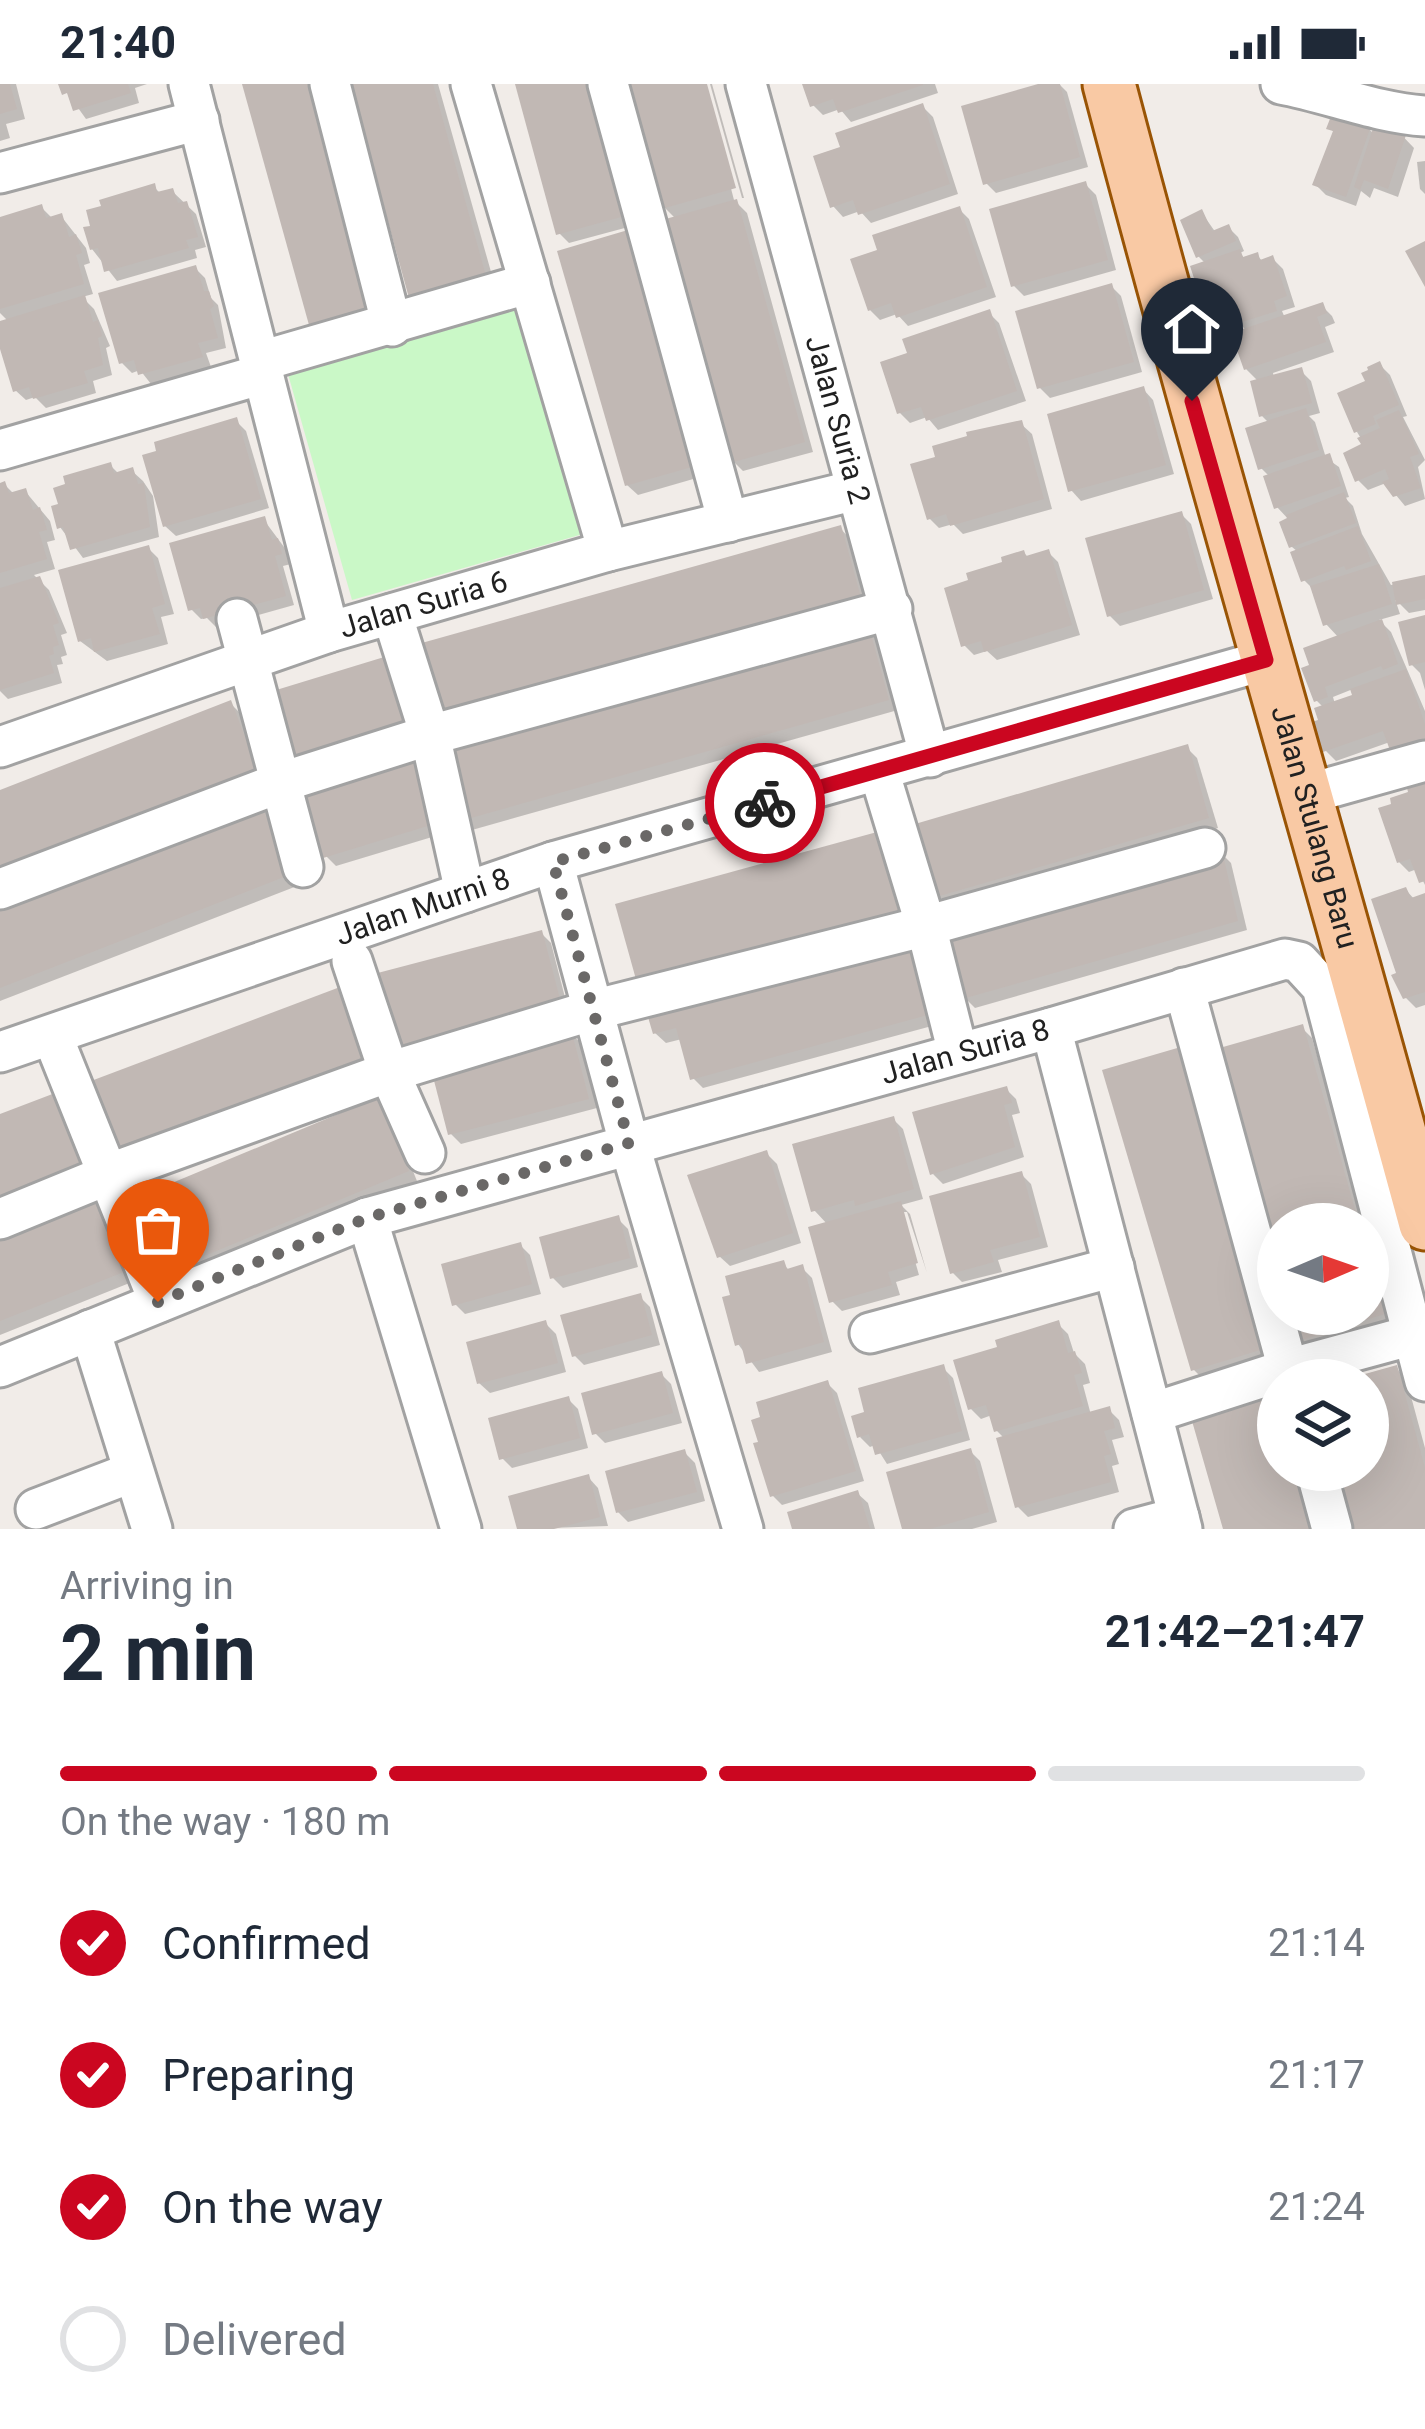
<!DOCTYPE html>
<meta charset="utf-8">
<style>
:root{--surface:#fff;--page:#f6f6f7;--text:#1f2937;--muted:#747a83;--line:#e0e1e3;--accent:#cb0620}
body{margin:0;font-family:Roboto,sans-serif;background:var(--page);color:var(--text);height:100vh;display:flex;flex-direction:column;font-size:45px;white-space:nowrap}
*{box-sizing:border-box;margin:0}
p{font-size:39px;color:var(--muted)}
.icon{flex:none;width:66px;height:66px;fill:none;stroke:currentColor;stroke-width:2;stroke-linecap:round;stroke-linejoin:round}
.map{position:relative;height:1445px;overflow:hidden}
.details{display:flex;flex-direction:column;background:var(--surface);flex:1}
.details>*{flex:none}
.needle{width:78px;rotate:88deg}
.fabs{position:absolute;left:1257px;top:1119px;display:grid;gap:24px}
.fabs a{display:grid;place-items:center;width:132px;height:132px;border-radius:50%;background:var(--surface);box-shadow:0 12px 48px #0002;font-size:60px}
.pin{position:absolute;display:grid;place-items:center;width:102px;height:102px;color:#fff;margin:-123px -51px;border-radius:50% 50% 50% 0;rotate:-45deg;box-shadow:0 0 12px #0007}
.pin .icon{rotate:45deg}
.courier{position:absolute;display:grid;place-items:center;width:120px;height:120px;margin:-60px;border:9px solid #cb0620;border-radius:50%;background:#fff;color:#222;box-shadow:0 3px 15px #0007}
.head em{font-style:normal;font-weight:700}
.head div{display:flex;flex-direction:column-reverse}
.head{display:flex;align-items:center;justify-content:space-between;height:204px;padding:0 60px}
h1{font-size:78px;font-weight:700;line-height:90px}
.bar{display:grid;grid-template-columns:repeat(4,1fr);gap:18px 12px;align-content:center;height:144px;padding:0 60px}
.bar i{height:15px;border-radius:9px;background:var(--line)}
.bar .active{background:var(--accent)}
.bar p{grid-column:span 4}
ol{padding:0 60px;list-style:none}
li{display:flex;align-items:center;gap:36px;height:132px}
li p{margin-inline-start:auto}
li .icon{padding:12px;border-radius:50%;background:var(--accent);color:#fff;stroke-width:4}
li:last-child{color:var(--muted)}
li i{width:66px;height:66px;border:6px solid var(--line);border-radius:50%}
.status{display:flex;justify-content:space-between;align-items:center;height:84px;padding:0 60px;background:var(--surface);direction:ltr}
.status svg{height:33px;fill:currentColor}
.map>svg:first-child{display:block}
</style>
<div class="status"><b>21:40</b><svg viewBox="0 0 49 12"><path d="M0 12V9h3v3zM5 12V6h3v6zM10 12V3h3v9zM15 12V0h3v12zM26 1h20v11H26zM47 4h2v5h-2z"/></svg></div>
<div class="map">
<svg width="1425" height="1445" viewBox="0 0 1425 1445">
<rect width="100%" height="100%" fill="#f1ece8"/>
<!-- park -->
<polygon fill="#caf8c7" points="517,217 583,450 352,516 286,283"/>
<!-- shadow -->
<g fill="#0003" fill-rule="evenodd">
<polygon points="0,0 16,0 25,35 6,40 10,54 0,57"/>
<polygon points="61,0 147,0 135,4 139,19 86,35"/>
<polygon points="245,0 394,229 321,249 311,239"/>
<polygon points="353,0 438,0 495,202 422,223"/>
<polygon points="518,0 647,138 569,159 559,149"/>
<polygon points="630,0 704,0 734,116 747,129 813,368 743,387 733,377 676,135 664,123"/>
<polygon points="710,0 712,0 744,114 742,114"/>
<polygon points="806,0 935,0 938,9 851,38 840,25 823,31 813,21"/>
<polygon points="1048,0 1059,0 1067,8 1088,83 996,109 986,99"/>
<polygon points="922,22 933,33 958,110 871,139 860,127 843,133 833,122 844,65"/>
<polygon points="1392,41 1414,64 1398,113 1374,104 1370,114 1361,107 1356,122 1326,111 1316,101 1335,49 1330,44 1369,45 1374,50"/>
<polygon points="1425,77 1425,110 1420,105 1417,78"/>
<polygon points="1086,101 1096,111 1116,186 1024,212 1014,202"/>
<polygon points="154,103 161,110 172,107 196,130 206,163 195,166 197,174 117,197 92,165"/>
<polygon points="42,124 53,135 61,132 86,164 90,179 84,181 93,210 82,213 94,225 110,262 106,264 112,291 93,297 96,309 46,324 35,313 26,316 15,306 0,254 0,240 8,237 0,229 0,136"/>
<polygon points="959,125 969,135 996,213 908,242 897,230 880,236 870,226 881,168"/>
<path d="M1202 129 1216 149 1228 143 1238 153 1244 167 1240 169 1245 175 1257 171 1263 178 1273 175 1283 185 1295 223 1282 227 1285 234 1322 222 1332 232 1335 239 1325 243 1334 268 1273 289 1274 294 1301 287 1311 297 1320 329 1309 332 1315 338 1326 374 1339 383 1349 413 1345 414 1353 422 1362 450 1391 501 1425 494V526L1409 529 1395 515 1400 530 1379 536 1391 548 1425 627V673L1390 658 1336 677 1326 667 1324 624 1316 616 1339 554 1326 540 1315 507 1304 496 1298 468 1292 463 1290 437 1277 423 1270 393 1261 384 1269 339 1262 332 1259 298 1246 285 1247 247 1242 242 1221 249 1211 239 1206 180 1199 173ZM1353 605 1355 613 1335 620 1333 613Z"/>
<polygon points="561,169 714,389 638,411 627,401"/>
<polygon points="195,184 205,194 211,214 218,221 226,264 206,269 211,283 151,300 140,286 132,289 122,279"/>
<polygon points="1111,202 1121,212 1142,288 1050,314 1040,304"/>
<polygon points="989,229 999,239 1026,317 938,346 927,333 910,339 900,329 911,271"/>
<polygon points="1380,281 1390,291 1407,332 1403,333 1425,376 1418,383 1425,415 1405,422 1386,399 1368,406 1358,396 1365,361 1357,348 1369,298"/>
<polygon points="1143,305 1153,316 1174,390 1081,417 1071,406"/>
<polygon points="236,337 246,347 269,424 176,452 165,442"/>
<polygon points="1021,340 1032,350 1052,425 963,450 953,440 939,444 929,434"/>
<polygon points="110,381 119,390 132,387 143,397 153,412 159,453 83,474 60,443"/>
<polygon points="4,400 14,410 25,407 50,437 55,456 47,458 55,485 34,491 49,506 67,549 61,551 67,571 61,573 63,580 57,581 62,599 8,615 0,607 0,402"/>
<polygon points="1181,430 1191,440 1213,515 1120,542 1110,532"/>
<polygon points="264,436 287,467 291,480 283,482 294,521 216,543 207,534 201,535 191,525"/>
<polygon points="840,444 850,455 871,531 446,651"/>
<polygon points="148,464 158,474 174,530 161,533 168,560 107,577 80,557"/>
<polygon points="1048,468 1058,478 1080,551 997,576 987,567 974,571 964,561 972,498 1024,469 1029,474"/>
<polygon points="1425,534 1425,606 1420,589 1412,581"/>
<polygon points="866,539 876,550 898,626 472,746 462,736"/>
<polygon points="230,619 240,629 266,698 0,709"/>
<polygon points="1187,664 1197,674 1218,744 949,822 939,812"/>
<polygon points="1425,697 1425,801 1417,785 1409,788 1399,778 1412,709"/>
<polygon points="306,703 452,747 336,782 326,772"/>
<polygon points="260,723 270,733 297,802 0,917 0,825"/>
<polygon points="1221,769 1231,779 1247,846 975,924 965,914"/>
<polygon points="1406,806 1415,816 1425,813 1425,921 1416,924 1400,908"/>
<polygon points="541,849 551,859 569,929 402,973 392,963"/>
<polygon points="924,851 954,936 703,1004 693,994 682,955 666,959 655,949"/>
<polygon points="1302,944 1312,954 1365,1140 1278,1140 1213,970"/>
<polygon points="570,949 581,959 597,1024 461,1060 451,1050"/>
<polygon points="1106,988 1288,1270 1203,1295 1193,1285"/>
<polygon points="1006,1005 1016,1015 1020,1029 1012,1031 1024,1073 943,1100 933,1090"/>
<polygon points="378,1016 388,1026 417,1097 174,1198 164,1188"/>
<polygon points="893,1035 903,1045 923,1115 901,1121 910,1130 927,1189 907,1128 901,1128 919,1191 896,1198 900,1211 842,1227 832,1217 828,1141 814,1126"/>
<polygon points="766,1069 777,1080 801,1159 730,1182 719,1172"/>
<polygon points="1021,1090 1031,1100 1048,1163 998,1176 1002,1188 962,1198 952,1188"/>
<polygon points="115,1125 142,1194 0,1251 0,1157"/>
<polygon points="618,1135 628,1145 638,1183 563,1204 553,1194"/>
<polygon points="1368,1152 1393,1240 1307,1267 1297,1257 1368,1230"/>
<polygon points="520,1161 530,1171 541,1210 465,1230 455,1220"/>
<polygon points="783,1180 790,1187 802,1184 812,1194 832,1268 759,1288 738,1260"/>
<polygon points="640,1213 650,1223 660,1261 584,1281 574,1271"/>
<polygon points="545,1239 556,1250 566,1288 490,1309 479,1299"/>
<polygon points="1058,1240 1068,1250 1074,1269 1085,1280 1090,1299 1083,1301 1091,1331 1109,1326 1119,1336 1124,1353 1112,1356 1119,1380 1112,1382 1119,1408 1028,1433 1018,1423 1005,1355 997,1347 992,1331 981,1335 971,1325 1000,1265"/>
<polygon points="943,1284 953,1294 970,1356 887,1380 875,1361 870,1363 860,1353"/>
<polygon points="1396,1284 1406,1294 1425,1364 1425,1445 1337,1386 1368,1386 1368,1296 1353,1296"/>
<polygon points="661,1290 671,1300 682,1339 605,1359 595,1349"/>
<polygon points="827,1299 837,1309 864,1397 782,1421 772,1411 762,1360 764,1335"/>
<polygon points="568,1315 578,1325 588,1364 512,1384 502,1374"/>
<polygon points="970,1367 980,1377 997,1438 972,1445 905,1445"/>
<polygon points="684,1368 695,1379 705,1417 628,1438 618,1428"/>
<polygon points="588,1393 598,1404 608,1442 520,1445"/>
<polygon points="857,1409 868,1419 875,1445 795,1445"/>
</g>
<!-- building -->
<g fill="#c1b8b4">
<polygon points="0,0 10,0 17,25 0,30"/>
<polygon points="58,0 128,0 131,9 73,27 67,9 62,11"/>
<polygon points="242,0 325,0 386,219 309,241"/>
<polygon points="350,0 433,0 486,192 409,214"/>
<polygon points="515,0 604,0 639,128 556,151"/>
<polygon points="627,0 707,0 736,104 661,125"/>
<polygon points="802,0 923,0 923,1 838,29 833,15 810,23"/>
<polygon points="1038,0 1060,0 1080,73 983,101 961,22"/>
<polygon points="923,19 950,100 858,131 853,116 830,124 813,72 840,63 835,49"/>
<polygon points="1333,27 1371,42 1346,113 1312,101 1333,47 1326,45"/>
<polygon points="1377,32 1391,46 1406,51 1388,105 1364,96 1360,106 1354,103"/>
<polygon points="1086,97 1108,176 1011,203 989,125"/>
<polygon points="155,99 157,108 173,104 178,119 187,117 198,153 186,156 189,164 104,188 98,164 90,166 83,143 90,142 86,126 101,122 99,116"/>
<polygon points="737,115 805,358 730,379 662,136"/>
<polygon points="42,120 46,134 62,129 69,153 76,150 82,169 76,171 84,200 0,225 0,133"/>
<polygon points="960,122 987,203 896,234 891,219 868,227 850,175 877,166 872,151"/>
<polygon points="1202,125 1212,147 1229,140 1236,157 1196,174 1180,136"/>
<polygon points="638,143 706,379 625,402 557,167"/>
<polygon points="1425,157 1425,203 1405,167"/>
<polygon points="1240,165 1243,173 1258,168 1260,176 1273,171 1287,212 1274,217 1277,227 1236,240 1233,233 1209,240 1190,182"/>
<polygon points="196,181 204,207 209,207 214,222 210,225 218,254 198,259 203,273 138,291 134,276 119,280 98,209"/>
<polygon points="1112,199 1134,278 1037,305 1015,227"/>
<polygon points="85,211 93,238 98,236 102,252 98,254 103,281 84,287 88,299 33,315 29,303 13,308 0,265 0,237"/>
<polygon points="1323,218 1327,229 1317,233 1326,258 1244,286 1231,249"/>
<polygon points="990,225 1017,307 926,337 921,323 897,330 880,278 907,269 902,255"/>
<polygon points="1380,277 1399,321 1373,332 1376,340 1354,349 1337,309 1365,297 1361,289 1368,286 1367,283"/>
<polygon points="1302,283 1312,319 1259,333 1250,297"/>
<polygon points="1144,302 1166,381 1068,408 1047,330"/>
<polygon points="1306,324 1319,366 1258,386 1245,344"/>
<polygon points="1399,326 1419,370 1410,373 1421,404 1393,413 1382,398 1389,395 1385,385 1355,398 1343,369 1361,360 1357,354 1380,344 1376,336"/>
<polygon points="237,333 261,415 163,443 142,371 156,367 154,358"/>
<polygon points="1022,336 1044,415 950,442 946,430 927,436 910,380 935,373 932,362 967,352 966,348"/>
<polygon points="1330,369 1341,402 1274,425 1263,392"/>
<polygon points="111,378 114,389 133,383 138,400 144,399 150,443 70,466 63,443 57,445 51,422 58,420 53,404 65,400 63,392"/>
<polygon points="5,397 9,409 26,404 33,426 40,423 47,446 39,448 47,475 0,489 0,399"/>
<polygon points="1344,408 1356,439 1289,464 1279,438 1287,434 1286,431"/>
<polygon points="1182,427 1204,506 1107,533 1085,454"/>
<polygon points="265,432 272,456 278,454 282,470 275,472 286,512 203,535 200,524 188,527 169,459"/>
<polygon points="841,441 863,521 433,642 411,562"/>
<polygon points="1358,442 1371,477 1346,486 1344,482 1301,498 1290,468"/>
<polygon points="149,461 165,520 152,524 160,550 94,568 91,554 78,558 58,486"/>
<polygon points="1049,465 1072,541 984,568 981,557 961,563 944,504 968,496 966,489 1002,478 1001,473 1024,466 1026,472"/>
<polygon points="1379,480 1392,520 1323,542 1310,502"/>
<polygon points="1425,491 1425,515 1396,521 1392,498"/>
<polygon points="40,492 59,539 53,541 59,561 53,563 54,570 49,572 54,589 0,606 0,504"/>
<polygon points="1425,531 1425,578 1409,582 1398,538"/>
<polygon points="1382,535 1398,580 1383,586 1381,582 1325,603 1328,613 1314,618 1301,584 1309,581 1303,564"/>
<polygon points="867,536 889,616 460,737 437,657"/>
<polygon points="394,570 416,643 295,680 273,607"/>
<polygon points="1406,585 1425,640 1425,660 1392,672 1383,647 1323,668 1312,638 1318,636 1314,624 1352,611 1350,605"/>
<polygon points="231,616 258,688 0,789 0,706"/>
<polygon points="1188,660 1209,734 936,813 915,740"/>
<polygon points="423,664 444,737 323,774 302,701"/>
<polygon points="1425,694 1425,797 1419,799 1410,775 1397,779 1378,724 1391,720 1390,714 1408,708 1406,700"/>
<polygon points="261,720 289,791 0,904 0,821"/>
<polygon points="888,745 909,825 637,899 615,820"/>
<polygon points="1222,766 1238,837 962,915 940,844"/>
<polygon points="1406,803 1411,814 1425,809 1425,908 1403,915 1391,891 1396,889 1371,815"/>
<polygon points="542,846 561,919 389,965 370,891"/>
<polygon points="925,848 946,926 690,996 676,944 653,950 645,923"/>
<polygon points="348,900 376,973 110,1073 83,1000"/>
<polygon points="1303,940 1359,1140 1278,1140 1278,1197 1209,967"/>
<polygon points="571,945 589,1015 448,1051 430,981"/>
<polygon points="1191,960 1280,1260 1191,1287 1102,986"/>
<polygon points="1007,1002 1012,1019 1004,1021 1015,1063 930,1091 912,1028"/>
<polygon points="63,1006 91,1078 0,1113 0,1030"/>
<polygon points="379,1013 409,1087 161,1190 131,1116"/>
<polygon points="894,1032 914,1105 855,1122 854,1116 811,1128 792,1060"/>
<polygon points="767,1066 793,1149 717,1174 687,1091"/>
<polygon points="1022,1087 1040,1153 990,1166 994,1178 950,1190 929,1112"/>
<polygon points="105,1111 134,1184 0,1237 0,1153"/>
<polygon points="901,1117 918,1179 888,1188 892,1201 829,1219 808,1143"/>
<polygon points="619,1131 630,1174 550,1195 539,1153"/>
<polygon points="521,1158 532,1200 452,1222 441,1180"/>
<polygon points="784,1176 787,1185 803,1180 824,1258 746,1280 741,1260 735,1262 722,1213 730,1211 725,1192"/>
<polygon points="1369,1176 1385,1230 1295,1258 1286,1230 1368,1230"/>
<polygon points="641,1209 652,1251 572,1273 560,1231"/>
<polygon points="546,1236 558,1279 477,1300 466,1258"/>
<polygon points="1059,1236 1068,1269 1075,1267 1082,1289 1074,1291 1083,1322 994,1348 986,1321 968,1326 953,1276 997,1263 995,1256"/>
<polygon points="944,1280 962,1347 875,1371 869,1350 857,1354 851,1332 864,1328 858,1304"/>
<polygon points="1397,1281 1425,1384 1425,1445 1351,1445 1334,1386 1368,1386 1368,1296 1347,1295"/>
<polygon points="662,1287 673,1329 592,1351 581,1309"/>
<polygon points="828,1296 856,1387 770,1413 753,1359 758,1358 751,1336 760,1333 756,1318"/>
<polygon points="1278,1305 1278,1386 1306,1386 1322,1445 1223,1445 1190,1330"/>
<polygon points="569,1312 580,1354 499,1376 488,1334"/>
<polygon points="1110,1322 1115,1344 1104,1347 1111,1370 1104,1372 1111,1398 1015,1424 996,1354"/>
<polygon points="971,1364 989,1428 930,1445 902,1445 886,1388"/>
<polygon points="685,1365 697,1408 616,1429 605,1387"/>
<polygon points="589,1390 600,1433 554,1445 517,1445 508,1412"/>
<polygon points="858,1406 870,1445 792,1445 787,1428"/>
</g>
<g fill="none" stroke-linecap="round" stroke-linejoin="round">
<!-- minor casing -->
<g stroke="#a2a2a2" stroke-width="45">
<g id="minor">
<polyline points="189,0 329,548"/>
<polyline points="330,0 392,242"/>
<polyline points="471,0 608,467"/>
<polyline points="608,0 728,438"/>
<path id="s1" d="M746 0 930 673"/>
<path d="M1281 0C1329 9 1377 29 1425 32"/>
<polyline points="0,89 199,36"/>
<polyline points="261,277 530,199"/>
<polyline points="0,366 263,290"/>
<polyline points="392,530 430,651 465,808"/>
<polyline points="237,535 303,783"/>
<path id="s2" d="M0 663 329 548 608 467 856 406"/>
<polyline points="879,687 926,842 958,969"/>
<polyline points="1307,710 1425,677"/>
<polyline points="553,778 629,1059 743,1445"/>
<polyline points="0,805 282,698 430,651 892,525"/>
<polyline points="352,877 389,988 425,1069"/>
<polyline points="1184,904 1291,1296"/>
<polyline points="1051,944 1182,1445"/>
<polyline points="52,951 159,1218"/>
<path id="s3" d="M0 968 553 778 1266 576"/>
<polyline points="367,1134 461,1445"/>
<polyline points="0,1135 127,1083 389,988 593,926 926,842 1205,764"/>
<polyline points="90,1246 152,1445"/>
<polyline points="870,1249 1114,1183"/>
<path id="s4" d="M0 1283 367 1134 1051 944 1285 875 1299 878 1322 903 1425 1297"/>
<polyline points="1152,1329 1288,1285 1413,1251"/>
<polyline points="1316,1386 1332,1445"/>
<polyline points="36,1425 133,1388"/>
<polyline points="1134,1445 1179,1433"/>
</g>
</g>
<!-- major casing -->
<g stroke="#995405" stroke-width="57">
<g id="major">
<path id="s5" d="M1109 0C1209 381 1322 759 1425 1140"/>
</g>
</g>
<!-- minor -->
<use href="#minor" stroke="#fff" stroke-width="39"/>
<!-- major -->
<use href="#major" stroke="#f9c9a4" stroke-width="51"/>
</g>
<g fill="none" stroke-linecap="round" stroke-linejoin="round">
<!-- done -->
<polyline stroke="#6a6867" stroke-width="12" stroke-dasharray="0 21.6" points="158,1218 367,1134 629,1059 553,778 765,719"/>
<!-- route -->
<polyline stroke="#cb0620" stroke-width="15" points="765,719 1266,576 1192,317"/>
</g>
<g text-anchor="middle" stroke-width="9" stroke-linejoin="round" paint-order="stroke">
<!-- street labels -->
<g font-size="30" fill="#212121" stroke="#fff">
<text dy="10" stroke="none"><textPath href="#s1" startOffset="348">Jalan Suria 2</textPath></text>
<text dy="10" stroke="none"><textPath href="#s2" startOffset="447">Jalan Suria 6</textPath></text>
<text dy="10" stroke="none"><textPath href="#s5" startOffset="771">Jalan Stulang Baru</textPath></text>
<text dy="10" stroke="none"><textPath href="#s3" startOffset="447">Jalan Murni 8</textPath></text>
<text dy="10" stroke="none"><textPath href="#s4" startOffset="1017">Jalan Suria 8</textPath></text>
</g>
</g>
</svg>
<div class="fabs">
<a><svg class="needle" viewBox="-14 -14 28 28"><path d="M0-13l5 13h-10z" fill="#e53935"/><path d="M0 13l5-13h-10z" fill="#747a83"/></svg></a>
<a><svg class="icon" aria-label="layers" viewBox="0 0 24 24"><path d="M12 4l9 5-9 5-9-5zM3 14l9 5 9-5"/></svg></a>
</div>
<div class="pin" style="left:158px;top:1218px;background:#ea580c"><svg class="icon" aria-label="bag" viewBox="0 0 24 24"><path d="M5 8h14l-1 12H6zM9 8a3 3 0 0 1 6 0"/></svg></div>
<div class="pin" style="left:1192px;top:317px;background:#1f2937"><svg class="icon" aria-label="home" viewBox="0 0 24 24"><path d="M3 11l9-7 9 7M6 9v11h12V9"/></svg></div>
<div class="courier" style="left:765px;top:719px"><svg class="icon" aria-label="bike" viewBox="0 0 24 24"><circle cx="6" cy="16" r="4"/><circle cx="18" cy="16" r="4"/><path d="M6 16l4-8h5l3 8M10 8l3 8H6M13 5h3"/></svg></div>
</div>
<section class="details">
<div class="head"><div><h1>2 min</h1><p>Arriving in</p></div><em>21:42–21:47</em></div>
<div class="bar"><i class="active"></i><i class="active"></i><i class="active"></i><i></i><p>On the way · 180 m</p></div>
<ol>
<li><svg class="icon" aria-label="check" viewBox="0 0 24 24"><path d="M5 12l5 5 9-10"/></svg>Confirmed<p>21:14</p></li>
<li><svg class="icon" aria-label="check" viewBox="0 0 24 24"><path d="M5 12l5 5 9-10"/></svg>Preparing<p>21:17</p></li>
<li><svg class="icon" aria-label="check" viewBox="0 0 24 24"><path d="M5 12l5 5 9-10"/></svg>On the way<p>21:24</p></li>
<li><i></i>Delivered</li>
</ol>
</section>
